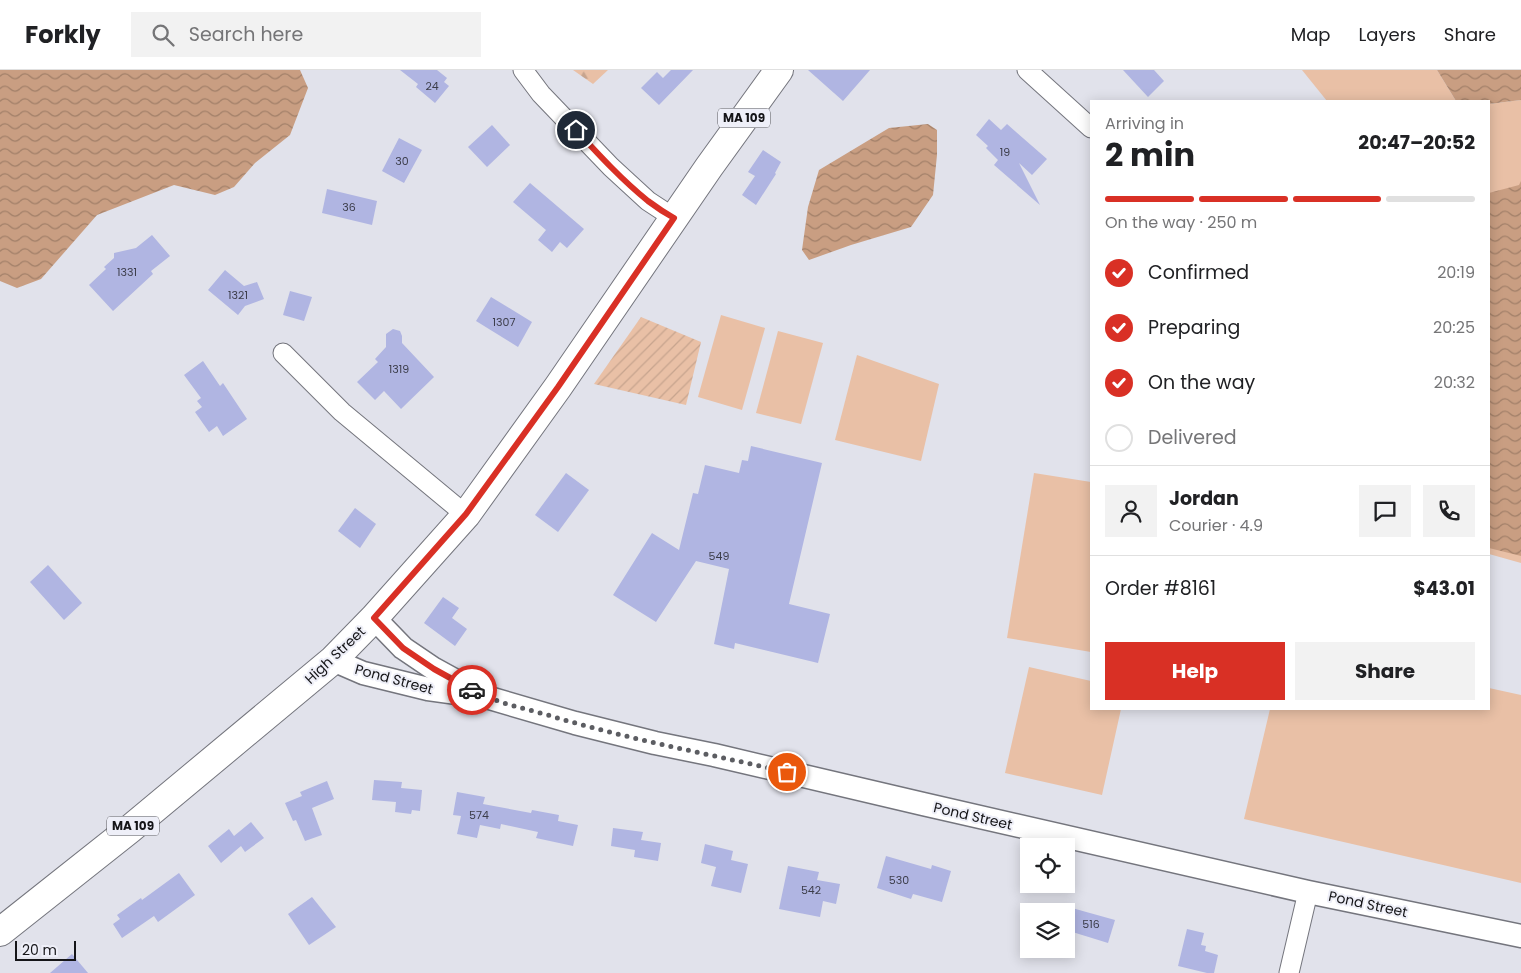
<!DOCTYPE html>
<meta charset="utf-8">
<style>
:root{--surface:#fff;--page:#f2f2f2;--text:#202124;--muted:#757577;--line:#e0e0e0;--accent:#d93025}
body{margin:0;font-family:Poppins,sans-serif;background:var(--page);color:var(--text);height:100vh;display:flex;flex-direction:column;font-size:19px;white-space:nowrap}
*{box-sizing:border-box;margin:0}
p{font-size:16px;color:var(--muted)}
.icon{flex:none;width:28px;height:28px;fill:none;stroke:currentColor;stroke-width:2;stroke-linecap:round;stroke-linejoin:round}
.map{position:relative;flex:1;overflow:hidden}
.drawer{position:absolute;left:1090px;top:30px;width:400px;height:610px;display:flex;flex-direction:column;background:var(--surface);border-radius:0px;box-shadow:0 2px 12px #0003}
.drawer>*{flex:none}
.fabs{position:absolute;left:1020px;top:768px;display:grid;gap:10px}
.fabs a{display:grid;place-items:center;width:55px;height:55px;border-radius:0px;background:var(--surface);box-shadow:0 2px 12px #0003;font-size:25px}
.scale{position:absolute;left:15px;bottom:12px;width:61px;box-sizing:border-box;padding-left:5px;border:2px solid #151518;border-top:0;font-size:14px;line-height:18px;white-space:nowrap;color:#151518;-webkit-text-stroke:4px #eeeff8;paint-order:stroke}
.pin{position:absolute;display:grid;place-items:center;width:42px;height:42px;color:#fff;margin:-21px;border:2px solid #fff;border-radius:50%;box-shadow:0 1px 5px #0007}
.courier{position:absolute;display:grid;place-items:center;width:50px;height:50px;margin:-25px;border:4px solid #d93025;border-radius:50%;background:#fff;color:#222;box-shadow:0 1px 6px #0007}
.summary em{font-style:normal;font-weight:700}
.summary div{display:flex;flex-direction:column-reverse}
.summary{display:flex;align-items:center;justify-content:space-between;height:85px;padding:0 15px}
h1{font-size:32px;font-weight:700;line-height:38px}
.bar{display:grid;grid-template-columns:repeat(4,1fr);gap:8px 5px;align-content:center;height:60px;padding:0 15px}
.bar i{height:6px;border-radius:4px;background:var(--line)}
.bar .selected{background:var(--accent)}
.bar p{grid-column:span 4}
.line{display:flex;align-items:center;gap:12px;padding:0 15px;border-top:1px solid var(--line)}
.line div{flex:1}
.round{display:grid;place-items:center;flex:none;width:52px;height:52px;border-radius:0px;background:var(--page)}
ol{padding:0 15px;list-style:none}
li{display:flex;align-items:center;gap:15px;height:55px}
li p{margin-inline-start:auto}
li .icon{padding:5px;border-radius:50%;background:var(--accent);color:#fff;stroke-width:4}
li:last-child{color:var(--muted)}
li i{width:28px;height:28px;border:2px solid var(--line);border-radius:50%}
.cta{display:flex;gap:10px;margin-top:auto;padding:10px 15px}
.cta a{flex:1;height:58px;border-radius:0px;background:var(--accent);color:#fff;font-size:20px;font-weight:700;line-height:58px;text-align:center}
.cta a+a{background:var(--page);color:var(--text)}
header{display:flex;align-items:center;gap:30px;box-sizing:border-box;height:70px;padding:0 25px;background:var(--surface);border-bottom:1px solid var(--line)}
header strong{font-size:24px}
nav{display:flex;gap:28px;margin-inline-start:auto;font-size:18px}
.search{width:350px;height:45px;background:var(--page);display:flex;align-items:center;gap:12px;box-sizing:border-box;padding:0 18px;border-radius:0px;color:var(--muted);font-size:19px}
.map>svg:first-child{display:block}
</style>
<header>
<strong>Forkly</strong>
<div class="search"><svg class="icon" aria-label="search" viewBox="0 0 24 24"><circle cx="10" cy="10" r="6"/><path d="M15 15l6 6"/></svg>Search here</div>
<nav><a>Map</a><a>Layers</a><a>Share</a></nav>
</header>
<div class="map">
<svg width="1521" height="903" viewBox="0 0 1521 903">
<defs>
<pattern id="forest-firs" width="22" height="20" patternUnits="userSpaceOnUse" patternTransform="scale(1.25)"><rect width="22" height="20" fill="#e9c0a6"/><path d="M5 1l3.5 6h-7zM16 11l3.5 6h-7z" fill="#c7a48e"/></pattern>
<pattern id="garden-furrows" width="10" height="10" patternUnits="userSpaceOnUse" patternTransform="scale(1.25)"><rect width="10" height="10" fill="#e9c0a6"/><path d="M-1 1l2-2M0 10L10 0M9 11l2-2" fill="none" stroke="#c7a48e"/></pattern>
<pattern id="water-waves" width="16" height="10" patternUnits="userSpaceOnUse" patternTransform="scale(1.25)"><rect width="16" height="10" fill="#c99e82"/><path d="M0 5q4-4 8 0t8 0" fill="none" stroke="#a28069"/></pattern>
</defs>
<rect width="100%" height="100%" fill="#e1e2eb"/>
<!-- forest -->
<polygon fill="url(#forest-firs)" points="573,0 608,0 593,14"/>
<!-- park -->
<g fill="#e9c0a6">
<polygon points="1302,0 1437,0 1456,31 1327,31"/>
<polygon points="1521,30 1521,493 1489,484 1489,34"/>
<polygon points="721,245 765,258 742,340 698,327"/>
<polygon points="778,261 823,273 801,354 756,343"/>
<polygon points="857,285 939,314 921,391 835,370"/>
<polygon points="1034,403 1091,412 1091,582 1007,568"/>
<polygon points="1029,597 1091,611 1091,639 1121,639 1102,725 1005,703"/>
<polygon points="1489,618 1521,625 1521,813 1244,749 1270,639 1489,639"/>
</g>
<!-- garden -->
<polygon fill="url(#garden-furrows)" points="641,247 701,272 686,335 594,314"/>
<!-- water -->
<g fill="url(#water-waves)">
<polygon points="0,0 300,0 308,18 290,65 255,93 234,117 215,125 174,115 97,145 41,209 17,218 0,211"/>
<polygon points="1437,0 1521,0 1521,30 1489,34 1489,31 1456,31"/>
<polygon points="928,54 937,60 937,85 933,125 911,157 851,175 809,190 802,180 808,137 819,100 889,58"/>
<polygon points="1521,111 1521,486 1489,478 1489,123 1519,115"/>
</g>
<!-- building -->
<g fill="#b0b5e2">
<polygon points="400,0 437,0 447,8 444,12 449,16 435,33 416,17 418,14"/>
<polygon points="671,0 693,0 659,35 641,18 657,2 663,8"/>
<polygon points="808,0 870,0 843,31"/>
<polygon points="1123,0 1154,0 1164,11 1148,27"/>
<polygon points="989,49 1001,60 1007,54 1047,89 1032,105 1019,93 1040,135 994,95 998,90 986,78 988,76 976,65"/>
<polygon points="492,55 510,75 487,97 468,77"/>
<polygon points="399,68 422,80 404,113 382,101"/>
<polygon points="763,80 781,92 775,103 776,104 756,135 742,125 755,106 748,102"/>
<polygon points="530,113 584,159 567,178 560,172 552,182 538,170 546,160 513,132"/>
<polygon points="327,119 377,131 372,155 322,143"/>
<polygon points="152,165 170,186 151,201 153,204 113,241 89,215 106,199 104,197 114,188 114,183 136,178"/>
<polygon points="225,200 244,216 257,212 264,229 245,236 238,245 208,220"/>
<polygon points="290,221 312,227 304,251 283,245"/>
<polygon points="491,227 532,252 518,277 476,251"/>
<polygon points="393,259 400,261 402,266 402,273 434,307 401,339 384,321 375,330 357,312 378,292 375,289 386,277 386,264"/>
<polygon points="203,291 220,316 223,313 247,349 223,366 217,356 209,362 195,342 202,337 197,331 201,328 184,305"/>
<polygon points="751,376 822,393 789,534 830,544 818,593 735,573 734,579 714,574 729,499 696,491 656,552 613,525 652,463 679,480 693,423 698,424 705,395 739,403 742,390 748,391"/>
<polygon points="566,403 589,420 558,462 535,445"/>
<polygon points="355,438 376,454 360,478 338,461"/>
<polygon points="48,495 82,533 64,550 30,512"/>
<polygon points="443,527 459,538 452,548 467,559 455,576 424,553"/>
<polygon points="374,710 402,712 401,718 422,720 420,741 412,740 411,744 395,742 396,732 372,730"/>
<polygon points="327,711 334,729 312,738 322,765 305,771 296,750 293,751 285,733 302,726 300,722"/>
<polygon points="457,722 485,727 483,734 531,743 532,740 559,745 558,751 578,755 573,776 536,768 538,762 501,754 500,759 480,755 477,768 457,764 461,746 453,745"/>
<polygon points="251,752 264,768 245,782 241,776 221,793 208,776 229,759 234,766"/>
<polygon points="613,758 643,762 641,770 661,773 658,791 634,787 635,780 611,776"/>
<polygon points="705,774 733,781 731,790 748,794 741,823 711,816 716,797 701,793"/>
<polygon points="886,786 931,799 932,795 951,801 942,832 913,824 911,829 877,818"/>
<polygon points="788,796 819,802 817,810 840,814 836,834 823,831 820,847 779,839"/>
<polygon points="179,803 195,825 158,852 154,846 122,868 113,854 120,849 117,845 141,828 142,830"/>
<polygon points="312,827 336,857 309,875 288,844"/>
<polygon points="1072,838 1115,850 1108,873 1066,860"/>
<polygon points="1187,859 1204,863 1201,875 1206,876 1205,881 1218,885 1214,903 1207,903 1178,896"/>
<polygon points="72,884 88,903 50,903"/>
</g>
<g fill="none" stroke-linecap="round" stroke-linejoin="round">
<!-- minor casing -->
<g stroke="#74757d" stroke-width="21">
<g id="minor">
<polyline points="523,0 541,24 611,97 648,131 674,148"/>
<polyline points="1027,0 1091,58"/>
<polyline points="283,283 342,342 466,445"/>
<polyline points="1289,903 1308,822"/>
</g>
</g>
<!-- tertiary casing -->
<g stroke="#74757d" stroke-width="25">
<g id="tertiary">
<polyline points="374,548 403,578 434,599 474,621"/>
<polyline points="333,590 363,603 428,619 486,627 575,653 655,673 714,685 923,734 1308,822 1521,866"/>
</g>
</g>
<!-- primary casing -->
<g stroke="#74757d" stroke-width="30">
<polyline id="primary" points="0,862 130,759 333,590 374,548 466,445 558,317 709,97 779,0"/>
</g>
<!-- minor -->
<use href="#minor" stroke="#fff" stroke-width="19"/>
<!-- tertiary -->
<use href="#tertiary" stroke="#fff" stroke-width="22"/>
<!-- primary -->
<use href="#primary" stroke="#fff" stroke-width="28"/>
</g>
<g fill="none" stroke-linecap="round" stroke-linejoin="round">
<!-- done -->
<path stroke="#5c5d62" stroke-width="5" stroke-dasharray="0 9" d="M472 620C496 633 524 638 551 646 628 669 708 684 787 702"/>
<!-- route -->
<path stroke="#d93025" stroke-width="6" d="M472 620 434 599 403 578 374 548 466 444 558 317 674 148C665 143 656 137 648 131 622 110 599 85 576 60"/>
</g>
<g text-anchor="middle" stroke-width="4" stroke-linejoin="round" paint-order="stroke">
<!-- number labels -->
<g font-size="11" fill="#3c3d4a">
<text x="432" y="20">24</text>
<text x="1005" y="86">19</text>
<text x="402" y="95">30</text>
<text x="349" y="141">36</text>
<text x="127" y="206">1331</text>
<text x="238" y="229">1321</text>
<text x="504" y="256">1307</text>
<text x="399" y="303">1319</text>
<text x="719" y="490">549</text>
<text x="479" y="749">574</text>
<text x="899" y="814">530</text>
<text x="811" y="824">542</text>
<text x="1091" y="858">516</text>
</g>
<!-- shield labels -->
<g fill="#eeeff8" stroke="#56565b" stroke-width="1">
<rect x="718" y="38.5" width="52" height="19" rx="4"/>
<rect x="107" y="746.5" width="52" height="19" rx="4"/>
</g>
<g font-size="12" font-weight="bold" fill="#151518">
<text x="744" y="52">MA 109</text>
<text x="133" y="760">MA 109</text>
</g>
<!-- street labels -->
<g font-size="14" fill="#151518" stroke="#eeeff8">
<text transform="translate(335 585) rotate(-43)" y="5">High Street</text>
<text transform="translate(394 609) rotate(15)" y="5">Pond Street</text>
<text transform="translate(973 746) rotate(13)" y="5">Pond Street</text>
<text transform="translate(1368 834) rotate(12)" y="5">Pond Street</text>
</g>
</g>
</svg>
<div class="fabs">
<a><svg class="icon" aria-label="locate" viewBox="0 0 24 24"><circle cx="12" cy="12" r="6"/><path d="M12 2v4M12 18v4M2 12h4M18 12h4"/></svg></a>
<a><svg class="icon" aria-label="layers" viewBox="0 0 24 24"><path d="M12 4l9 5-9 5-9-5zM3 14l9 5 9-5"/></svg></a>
</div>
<div class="scale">20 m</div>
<div class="pin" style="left:787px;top:702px;background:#ea580c"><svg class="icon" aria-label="bag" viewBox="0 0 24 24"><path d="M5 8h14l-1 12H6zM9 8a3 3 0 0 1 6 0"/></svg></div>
<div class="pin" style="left:576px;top:60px;background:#1f2937"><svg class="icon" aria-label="home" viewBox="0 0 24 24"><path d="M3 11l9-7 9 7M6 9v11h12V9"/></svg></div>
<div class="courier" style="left:472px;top:620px"><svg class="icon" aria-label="car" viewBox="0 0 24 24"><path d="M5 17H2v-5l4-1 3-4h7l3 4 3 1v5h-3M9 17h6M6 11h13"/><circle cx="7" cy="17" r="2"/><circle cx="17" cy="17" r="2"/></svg></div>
<section class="drawer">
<div class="summary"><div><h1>2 min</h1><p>Arriving in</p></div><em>20:47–20:52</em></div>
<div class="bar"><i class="selected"></i><i class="selected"></i><i class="selected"></i><i></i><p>On the way · 250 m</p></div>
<ol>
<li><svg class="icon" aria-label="check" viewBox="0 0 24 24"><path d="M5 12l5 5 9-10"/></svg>Confirmed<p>20:19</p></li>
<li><svg class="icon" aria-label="check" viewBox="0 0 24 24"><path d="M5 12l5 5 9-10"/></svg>Preparing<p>20:25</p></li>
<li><svg class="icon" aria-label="check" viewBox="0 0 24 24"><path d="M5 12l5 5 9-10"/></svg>On the way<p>20:32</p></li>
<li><i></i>Delivered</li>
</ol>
<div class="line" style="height:90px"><a class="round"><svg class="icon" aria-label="person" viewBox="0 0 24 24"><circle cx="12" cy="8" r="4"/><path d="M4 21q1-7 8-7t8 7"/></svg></a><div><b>Jordan</b><p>Courier · 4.9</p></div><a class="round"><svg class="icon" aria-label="chat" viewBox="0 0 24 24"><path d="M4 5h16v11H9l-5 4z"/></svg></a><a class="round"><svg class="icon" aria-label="phone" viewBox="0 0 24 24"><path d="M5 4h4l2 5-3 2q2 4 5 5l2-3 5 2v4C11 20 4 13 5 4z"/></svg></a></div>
<div class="line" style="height:65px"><div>Order #8161</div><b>$43.01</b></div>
<div class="cta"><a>Help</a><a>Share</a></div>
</section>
</div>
